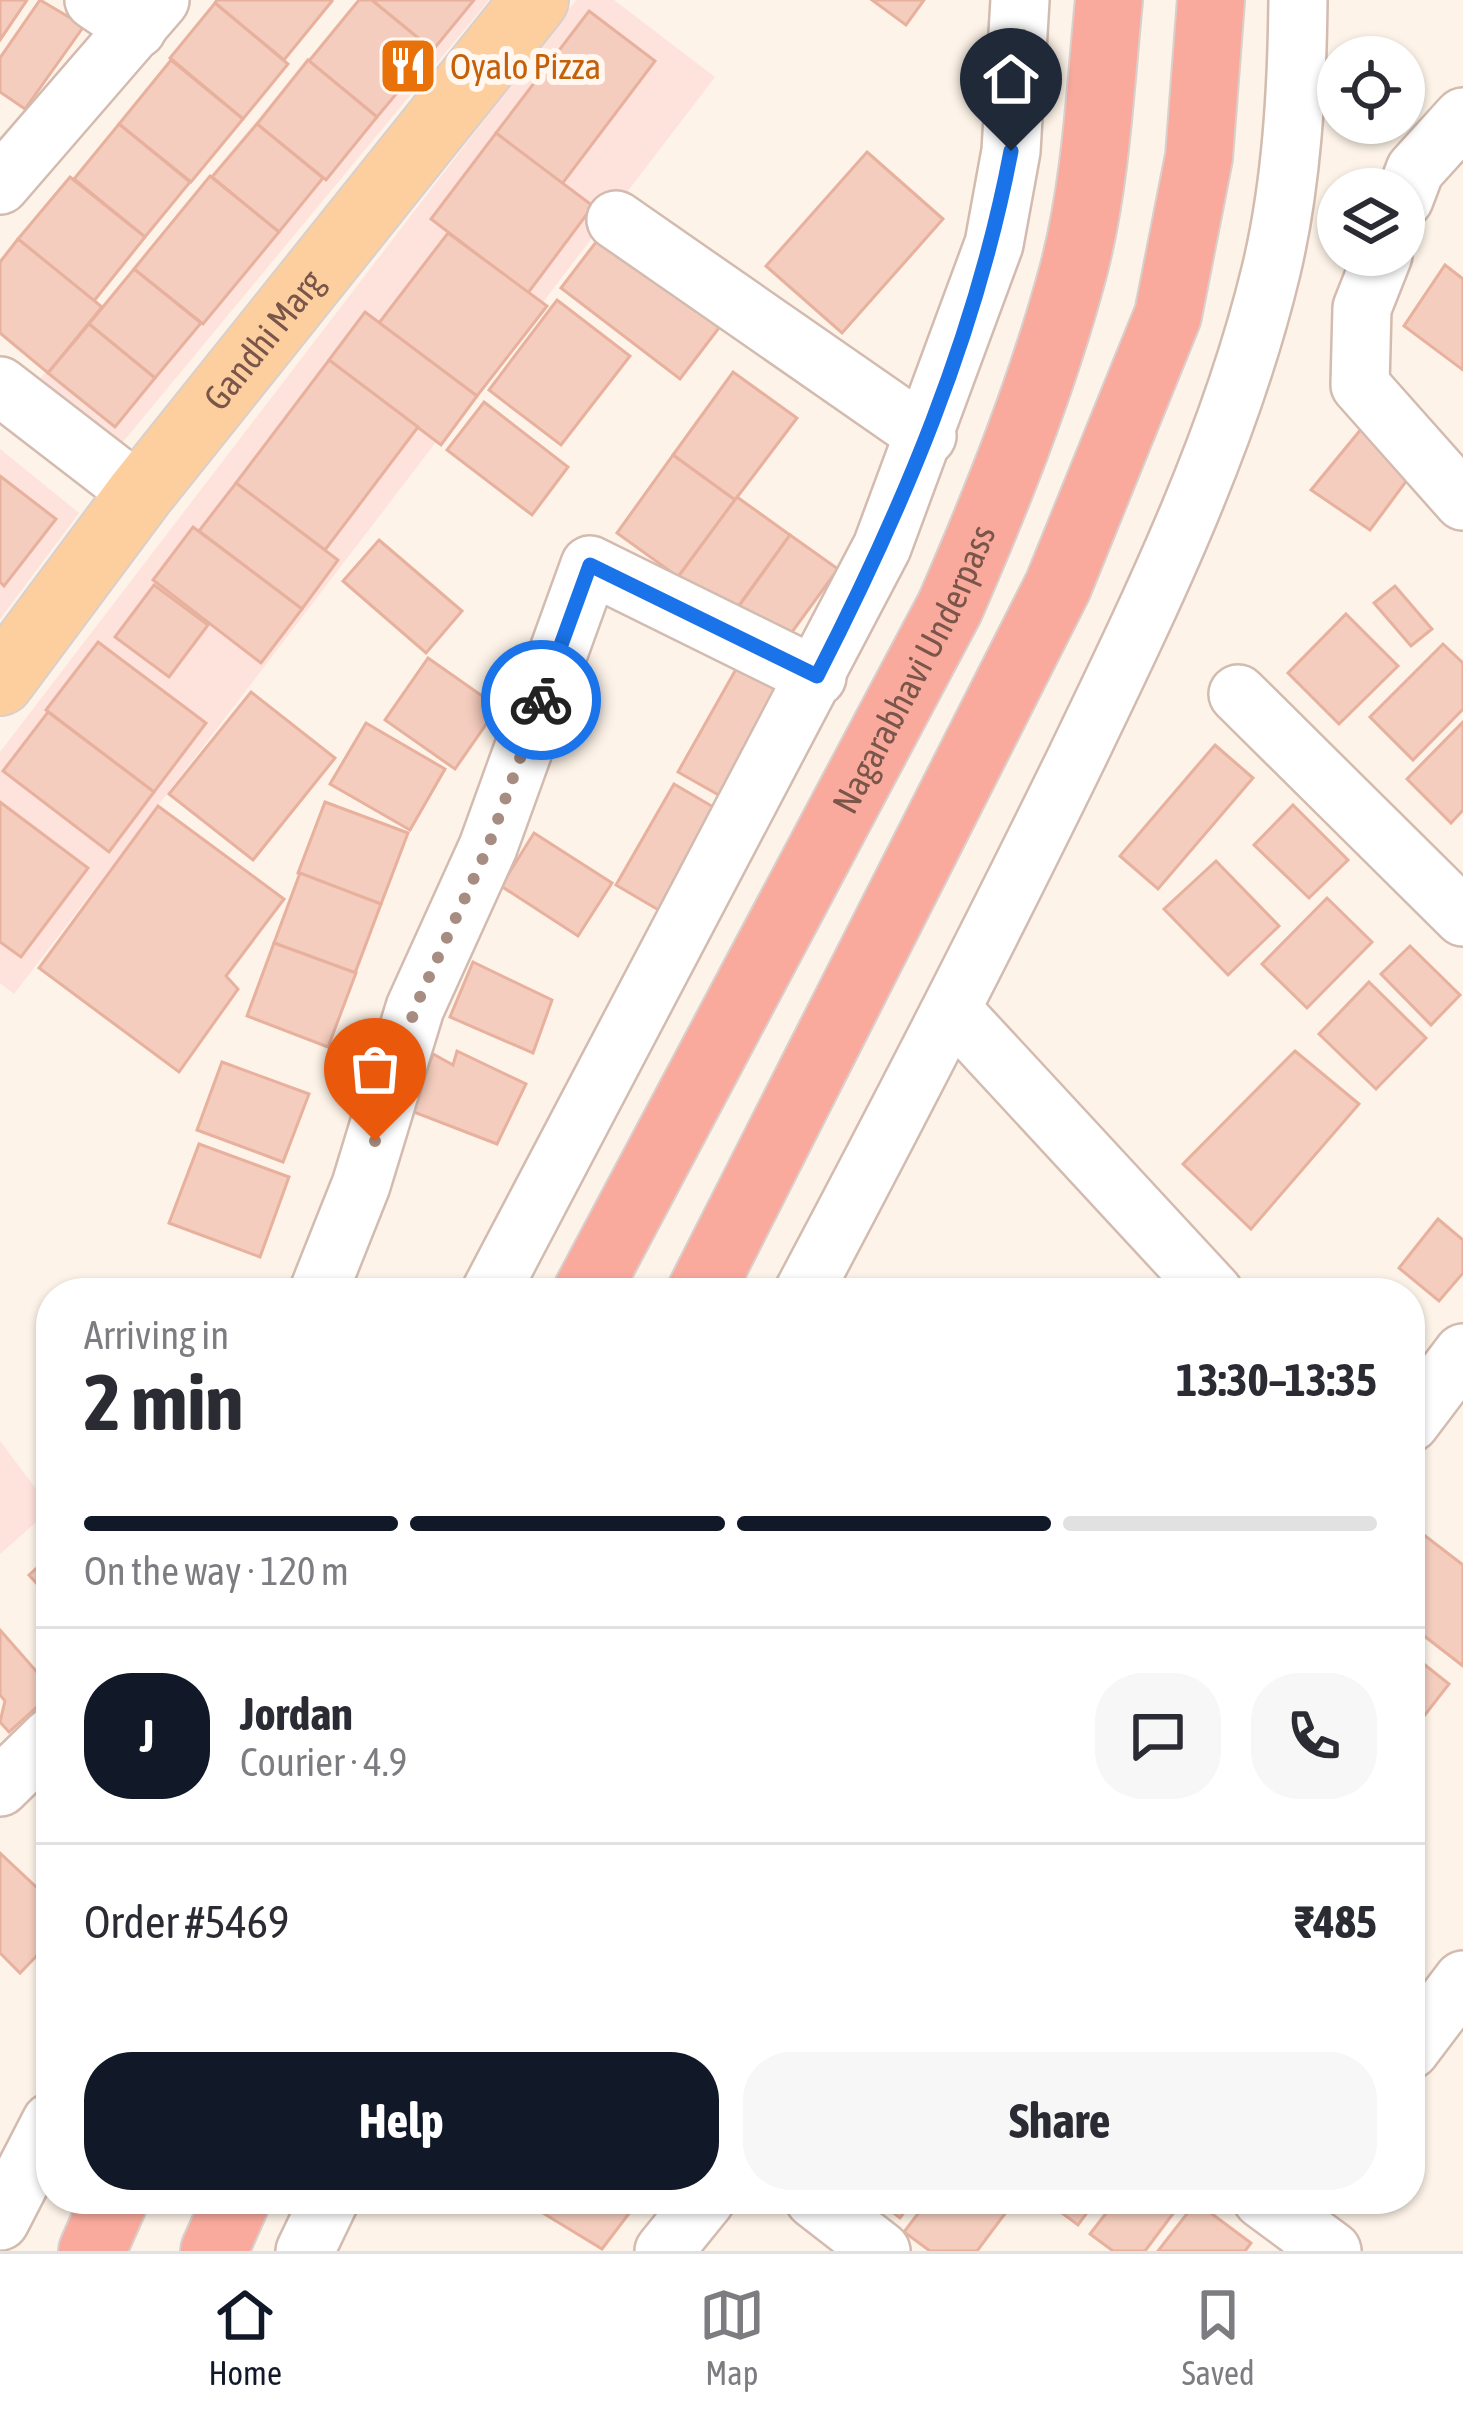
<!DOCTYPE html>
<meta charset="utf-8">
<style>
:root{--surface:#fff;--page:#f7f7f7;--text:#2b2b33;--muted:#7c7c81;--line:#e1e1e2;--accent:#111827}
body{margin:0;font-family:"Asap Condensed",sans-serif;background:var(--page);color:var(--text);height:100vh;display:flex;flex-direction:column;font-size:45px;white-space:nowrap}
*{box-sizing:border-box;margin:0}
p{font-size:39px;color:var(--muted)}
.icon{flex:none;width:66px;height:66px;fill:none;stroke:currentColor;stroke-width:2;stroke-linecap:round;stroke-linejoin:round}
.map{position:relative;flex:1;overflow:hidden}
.sheet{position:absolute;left:36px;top:1278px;width:1389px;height:936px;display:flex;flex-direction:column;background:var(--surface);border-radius:48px;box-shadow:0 3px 9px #0004}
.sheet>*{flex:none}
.tools{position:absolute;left:1317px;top:36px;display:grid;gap:24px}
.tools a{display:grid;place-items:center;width:108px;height:108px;border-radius:50%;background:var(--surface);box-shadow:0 3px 9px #0004;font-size:60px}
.pin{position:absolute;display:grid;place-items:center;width:102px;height:102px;color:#fff;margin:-123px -51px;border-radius:50% 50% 50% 0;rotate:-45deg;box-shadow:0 0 12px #0007}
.pin .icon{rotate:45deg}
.courier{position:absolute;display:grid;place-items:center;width:120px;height:120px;margin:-60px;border:9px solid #1a73e8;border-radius:50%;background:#fff;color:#222;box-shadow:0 3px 15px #0007}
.head em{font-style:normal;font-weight:700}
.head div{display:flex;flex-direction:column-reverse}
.head{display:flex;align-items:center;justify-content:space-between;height:204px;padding:0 48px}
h1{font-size:78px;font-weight:700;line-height:90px}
.bar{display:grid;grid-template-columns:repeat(4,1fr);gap:18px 12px;align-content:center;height:144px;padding:0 48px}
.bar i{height:15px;border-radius:9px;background:var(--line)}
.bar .current{background:var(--accent)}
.bar p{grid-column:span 4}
.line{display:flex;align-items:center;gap:30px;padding:0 48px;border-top:3px solid var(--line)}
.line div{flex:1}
.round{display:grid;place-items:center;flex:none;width:126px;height:126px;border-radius:48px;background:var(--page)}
.action{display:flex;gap:24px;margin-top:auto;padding:24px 48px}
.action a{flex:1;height:138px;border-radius:48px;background:var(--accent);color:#fff;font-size:48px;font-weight:700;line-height:138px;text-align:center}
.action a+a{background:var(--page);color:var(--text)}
.tab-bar{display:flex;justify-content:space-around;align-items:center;height:168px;border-top:3px solid var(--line);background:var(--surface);font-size:33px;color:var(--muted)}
.tab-bar a{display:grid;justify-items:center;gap:6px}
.tab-bar .current{color:var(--accent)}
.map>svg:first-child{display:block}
</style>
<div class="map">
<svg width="1463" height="2251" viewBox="0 0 1463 2251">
<rect width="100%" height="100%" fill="#fdf3e8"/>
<!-- commercial -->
<g fill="#fee2dc">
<polygon points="358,0 489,0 122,443 39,380"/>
<polygon points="576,0 614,0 715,77 14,994 0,983 0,752"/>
<polygon points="0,449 79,513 0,619"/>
<polygon points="0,1441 51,1509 0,1554"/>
</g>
<!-- building -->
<g fill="#f4cdbe" stroke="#e8b19e" stroke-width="3">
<polygon points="0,0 27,0 0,40"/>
<polygon points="40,0 84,26 25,109 0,92 0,58"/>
<polygon points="217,0 331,0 332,1 284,60 215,3"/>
<polygon points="359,0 372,0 433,50 377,117 309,61"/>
<polygon points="372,0 474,0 433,50"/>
<polygon points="872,0 924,0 906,25"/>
<polygon points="215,3 288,64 243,119 170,58"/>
<polygon points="589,11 655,61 562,184 496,133"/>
<polygon points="171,60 243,119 191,182 119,124"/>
<polygon points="308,60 377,117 326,180 257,124"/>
<polygon points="119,124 190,182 145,237 74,179"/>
<polygon points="257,124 323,178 279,232 212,177"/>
<polygon points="496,133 593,206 528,293 431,219"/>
<polygon points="867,152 943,219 842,333 766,266"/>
<polygon points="210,176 279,232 203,324 134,269"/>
<polygon points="70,177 145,237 94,301 18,239"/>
<polygon points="606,229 725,320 680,379 561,288"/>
<polygon points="448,233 547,306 477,396 379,323"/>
<polygon points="18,239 102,307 48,373 0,333 0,262"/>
<polygon points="1445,265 1463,279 1463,370 1404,326"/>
<polygon points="134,269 201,323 155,378 89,324"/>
<polygon points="557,300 630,356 561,445 489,390"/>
<polygon points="365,312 477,396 441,445 329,360"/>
<polygon points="89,324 155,378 115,427 48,373"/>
<polygon points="329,360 418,427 325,550 236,483"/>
<polygon points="733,372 797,418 735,500 673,455"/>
<polygon points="484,402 568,467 532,515 447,450"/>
<polygon points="1367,422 1416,468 1370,530 1311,490"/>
<polygon points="673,455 735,500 678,577 617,533"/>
<polygon points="0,476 56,519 4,586 0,582"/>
<polygon points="236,483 338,560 302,609 199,531"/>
<polygon points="737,497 790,535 732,615 678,577"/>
<polygon points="193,527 302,609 261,663 153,580"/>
<polygon points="790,535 838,569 784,643 737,609"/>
<polygon points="379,540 462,611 426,653 343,581"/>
<polygon points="154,585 208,625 169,677 115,637"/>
<polygon points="1395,586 1432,629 1411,646 1374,603"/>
<polygon points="1346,614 1398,666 1339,724 1288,673"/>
<polygon points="98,642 206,723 154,792 46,710"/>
<polygon points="1443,644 1463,663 1463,709 1413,760 1370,717"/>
<polygon points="744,655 798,685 731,802 678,772"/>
<polygon points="428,658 498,707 455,769 385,720"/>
<polygon points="251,692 335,758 253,860 169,794"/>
<polygon points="48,712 154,792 109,852 3,771"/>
<polygon points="1463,722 1463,810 1451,823 1407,779"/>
<polygon points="366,723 445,769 410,830 330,784"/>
<polygon points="1215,745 1253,778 1158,889 1120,856"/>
<polygon points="674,784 715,808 662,912 616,885"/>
<polygon points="0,802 88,868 21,957 0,942"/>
<polygon points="325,802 408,833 381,904 298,873"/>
<polygon points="1293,805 1348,860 1309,898 1254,845"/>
<polygon points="158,806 284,899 226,976 238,989 179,1072 39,968"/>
<polygon points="534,833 612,883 578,936 501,886"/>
<polygon points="1216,861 1279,926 1228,975 1164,909"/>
<polygon points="300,873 381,904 355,973 274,943"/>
<polygon points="1327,898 1372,942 1307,1008 1262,964"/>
<polygon points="274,943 356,973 328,1047 247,1016"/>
<polygon points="1410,946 1460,995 1431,1025 1381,974"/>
<polygon points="473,962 552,1000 533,1053 450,1017"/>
<polygon points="1369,982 1426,1038 1376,1089 1319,1034"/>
<polygon points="457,1051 526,1084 497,1144 411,1111 433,1054 453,1065"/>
<polygon points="1295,1051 1359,1104 1251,1229 1183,1164"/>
<polygon points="222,1062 309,1094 283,1162 197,1130"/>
<polygon points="199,1144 289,1177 260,1257 169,1223"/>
<polygon points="1438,1219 1463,1240 1463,1273 1439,1301 1399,1268"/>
<polygon points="1411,1525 1463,1565 1463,1666 1410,1625"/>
<polygon points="51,1555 51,1599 29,1575"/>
<polygon points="0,1630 51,1688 51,1694 9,1732 0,1722 5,1701 0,1695"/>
<polygon points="1410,1653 1449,1684 1410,1734"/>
<polygon points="0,1853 51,1901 51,1941 20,1973 0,1953"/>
<polygon points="520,2199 640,2199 602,2249"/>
<polygon points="875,2199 914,2199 900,2218"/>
<polygon points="929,2199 1016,2199 977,2251 930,2251 904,2232"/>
<polygon points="1043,2199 1097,2199 1078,2225"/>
<polygon points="1117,2199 1184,2199 1145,2251 1113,2251 1090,2234"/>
<polygon points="1196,2202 1251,2243 1245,2251 1158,2251"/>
</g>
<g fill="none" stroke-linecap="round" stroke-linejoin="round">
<!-- minor casing -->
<g stroke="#d3bbaf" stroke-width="62">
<g id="minor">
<polyline points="94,0 137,29"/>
<polyline points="0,185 160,0"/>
<polyline points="1404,199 1415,170 1463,117"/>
<polyline points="616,220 927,436"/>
<polyline points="1383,255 1362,308 1360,385 1463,501"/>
<polyline points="0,386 140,494"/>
<polyline points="1238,694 1463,917"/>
<polyline points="953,1011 1214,1293"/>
<polyline points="318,1293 361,1185 415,1008 488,847 590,565 817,677"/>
<polyline points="490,1293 882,547 994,244 1011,151 1020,0"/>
<path d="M803 1293C897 1116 988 939 1076 759 1151 603 1230 441 1271 271 1292 184 1297 89 1298 0"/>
<polyline points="1410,1423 1463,1353"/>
<polyline points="0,1787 51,1737"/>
<polyline points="1410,2050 1463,1980"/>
<polyline points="814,2199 881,2251"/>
<polyline points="1262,2199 1332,2251"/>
<polyline points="0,2221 51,2122"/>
<polyline points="305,2251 330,2199"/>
<polyline points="664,2251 706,2199"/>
</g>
</g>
<!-- major casing -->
<g stroke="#d9cfcc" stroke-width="70">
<g id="major">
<path id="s1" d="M0 682 140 494 535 0"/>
</g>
</g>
<!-- highway casing -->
<g stroke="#d9cfcc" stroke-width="70">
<g id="highway">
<path id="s2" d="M586 1293 950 607C997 499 1042 387 1073 272 1096 185 1100 90 1109 0"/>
<polyline points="700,1293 1058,586 1168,315 1199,157 1211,0"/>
<polyline points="92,2251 115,2199"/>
<polyline points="214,2251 237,2199"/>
</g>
</g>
<!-- minor -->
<use href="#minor" stroke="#fff" stroke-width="57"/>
<!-- major -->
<use href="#major" stroke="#fecf9e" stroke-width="66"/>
<!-- highway -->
<use href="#highway" stroke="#faaa9d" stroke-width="66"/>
</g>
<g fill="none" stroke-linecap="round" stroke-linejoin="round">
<!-- done -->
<polyline stroke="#a78c81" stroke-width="12" stroke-dasharray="0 21.6" points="375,1141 415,1008 488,847 541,700"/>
<!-- route -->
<path stroke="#1a73e8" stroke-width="15" d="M541 700 590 565 817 676C902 510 976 336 1011 151"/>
</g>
<!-- icons -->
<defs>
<g id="restaurant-square" transform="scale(3)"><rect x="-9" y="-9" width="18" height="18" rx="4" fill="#e8710a" stroke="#fff7f0"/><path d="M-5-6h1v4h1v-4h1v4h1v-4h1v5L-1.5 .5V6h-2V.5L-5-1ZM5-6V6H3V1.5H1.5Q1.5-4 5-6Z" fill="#fff"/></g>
</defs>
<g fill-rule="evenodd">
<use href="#restaurant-square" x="408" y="66"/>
</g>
<g text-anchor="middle" stroke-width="12" stroke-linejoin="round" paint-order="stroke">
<!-- food labels -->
<g font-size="36" fill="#c56008" stroke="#fff7f0" text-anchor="start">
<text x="450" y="79">Oyalo Pizza</text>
</g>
<!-- street labels -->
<g font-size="36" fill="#79554a" stroke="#fff7f0">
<text dy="13" stroke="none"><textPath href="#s1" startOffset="432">Gandhi Marg</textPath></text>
<text dy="13" stroke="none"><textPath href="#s2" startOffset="705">Nagarabhavi Underpass</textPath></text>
</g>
</g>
</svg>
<div class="tools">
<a><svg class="icon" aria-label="locate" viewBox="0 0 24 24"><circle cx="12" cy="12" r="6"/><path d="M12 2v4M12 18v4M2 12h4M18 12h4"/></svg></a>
<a><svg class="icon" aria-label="layers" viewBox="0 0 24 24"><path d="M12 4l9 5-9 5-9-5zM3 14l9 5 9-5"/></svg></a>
</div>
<div class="pin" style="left:375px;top:1141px;background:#ea580c"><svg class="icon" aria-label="bag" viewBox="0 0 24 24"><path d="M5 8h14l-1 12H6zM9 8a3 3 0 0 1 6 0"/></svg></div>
<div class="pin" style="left:1011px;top:151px;background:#1f2937"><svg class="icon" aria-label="home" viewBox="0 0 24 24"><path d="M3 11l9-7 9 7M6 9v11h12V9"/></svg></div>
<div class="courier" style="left:541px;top:700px"><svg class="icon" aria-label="bike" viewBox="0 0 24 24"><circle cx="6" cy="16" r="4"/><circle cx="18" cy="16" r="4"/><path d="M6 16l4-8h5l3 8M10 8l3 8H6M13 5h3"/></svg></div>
<section class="sheet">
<div class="head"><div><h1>2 min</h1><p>Arriving in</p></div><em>13:30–13:35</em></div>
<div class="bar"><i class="current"></i><i class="current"></i><i class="current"></i><i></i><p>On the way · 120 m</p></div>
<div class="line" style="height:216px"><b class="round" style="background:var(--accent);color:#fff">J</b><div><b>Jordan</b><p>Courier · 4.9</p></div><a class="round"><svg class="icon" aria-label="chat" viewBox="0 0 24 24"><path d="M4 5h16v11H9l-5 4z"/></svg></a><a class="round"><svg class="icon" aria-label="phone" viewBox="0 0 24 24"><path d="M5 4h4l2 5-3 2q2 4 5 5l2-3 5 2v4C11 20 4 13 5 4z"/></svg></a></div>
<div class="line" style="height:156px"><div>Order #5469</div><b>₹485</b></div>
<div class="action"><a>Help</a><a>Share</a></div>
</section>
</div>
<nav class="tab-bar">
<a class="current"><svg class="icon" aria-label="home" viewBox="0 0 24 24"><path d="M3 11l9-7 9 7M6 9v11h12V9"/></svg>Home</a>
<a><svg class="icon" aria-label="map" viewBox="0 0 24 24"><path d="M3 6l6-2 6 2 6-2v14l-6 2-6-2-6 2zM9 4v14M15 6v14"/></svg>Map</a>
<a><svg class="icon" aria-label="saved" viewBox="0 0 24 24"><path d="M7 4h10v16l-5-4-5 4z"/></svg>Saved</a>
</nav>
